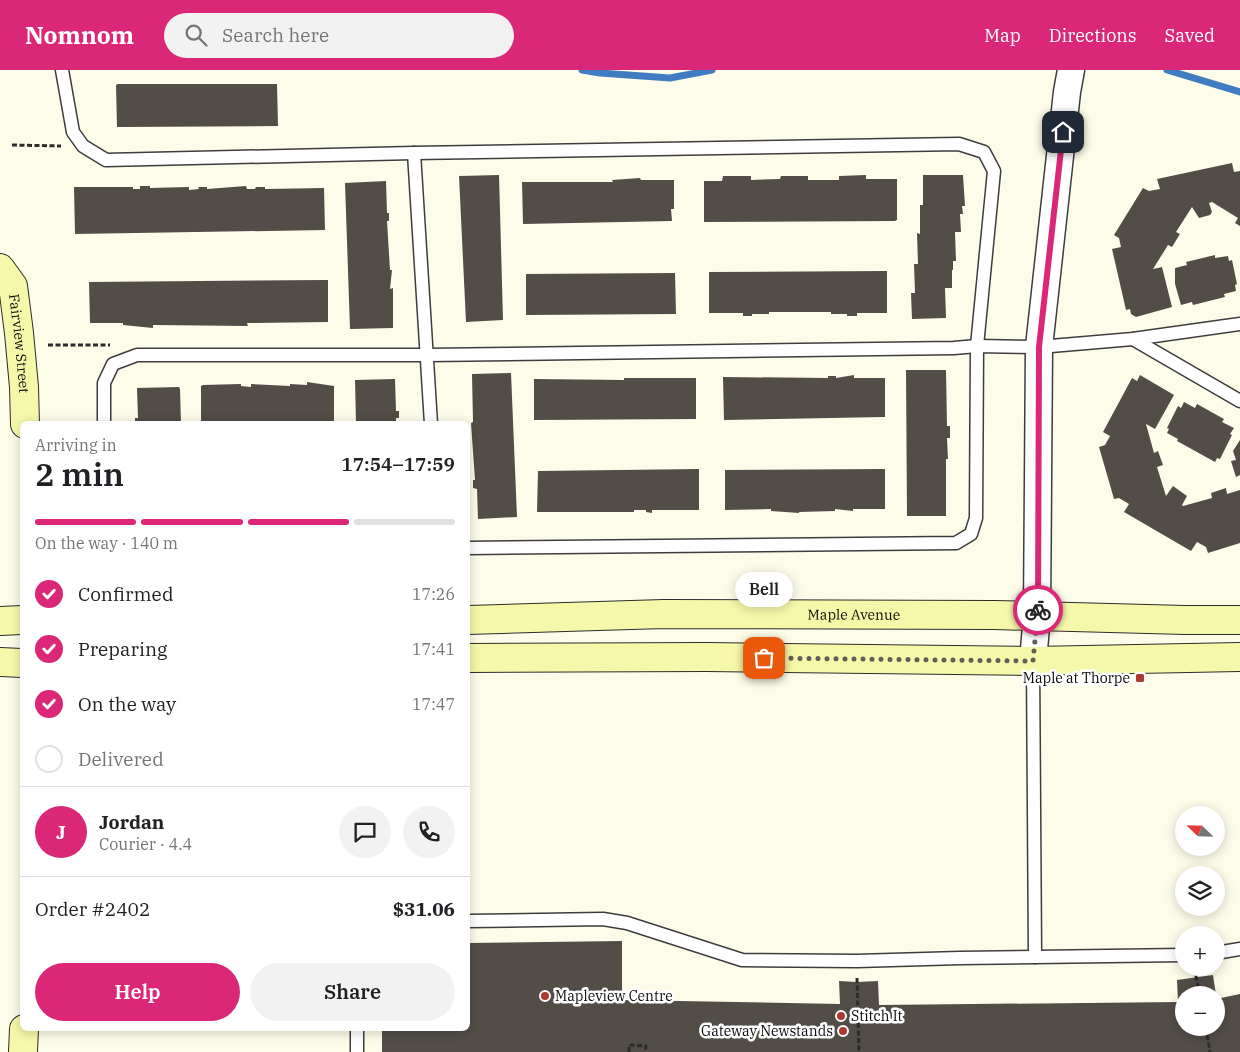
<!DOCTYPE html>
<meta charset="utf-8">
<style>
:root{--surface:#fff;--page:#f2f2f2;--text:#202124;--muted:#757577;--line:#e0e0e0;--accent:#db2777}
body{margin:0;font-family:"IBM Plex Serif",serif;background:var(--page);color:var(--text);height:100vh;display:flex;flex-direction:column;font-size:19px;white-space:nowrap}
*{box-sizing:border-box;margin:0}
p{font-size:16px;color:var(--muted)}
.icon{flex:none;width:28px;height:28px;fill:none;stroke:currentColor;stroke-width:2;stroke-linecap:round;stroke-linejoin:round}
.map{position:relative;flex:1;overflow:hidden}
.side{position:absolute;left:20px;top:351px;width:450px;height:610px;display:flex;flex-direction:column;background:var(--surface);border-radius:8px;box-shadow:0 2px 12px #0003}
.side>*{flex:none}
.needle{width:32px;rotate:293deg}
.controls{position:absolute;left:1175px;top:736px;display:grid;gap:10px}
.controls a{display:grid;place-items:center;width:50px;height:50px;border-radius:50%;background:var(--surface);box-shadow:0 2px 12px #0003;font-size:25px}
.pin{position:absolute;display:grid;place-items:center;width:42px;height:42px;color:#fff;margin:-21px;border-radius:10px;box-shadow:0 2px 8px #0006}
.courier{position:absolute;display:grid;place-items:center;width:50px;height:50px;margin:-25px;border:4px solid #db2777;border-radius:50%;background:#fff;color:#222;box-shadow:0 1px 6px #0007}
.bubble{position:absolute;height:35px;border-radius:18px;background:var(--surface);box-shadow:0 2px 12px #0003;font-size:16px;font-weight:600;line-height:35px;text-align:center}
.head em{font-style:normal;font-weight:600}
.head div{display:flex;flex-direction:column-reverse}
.head{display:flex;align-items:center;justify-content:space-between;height:85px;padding:0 15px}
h1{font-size:32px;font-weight:600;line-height:38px}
.bar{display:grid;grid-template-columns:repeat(4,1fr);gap:8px 5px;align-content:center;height:60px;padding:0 15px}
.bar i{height:6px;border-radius:4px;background:var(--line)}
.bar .current{background:var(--accent)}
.bar p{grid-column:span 4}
.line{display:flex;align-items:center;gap:12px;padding:0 15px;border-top:1px solid var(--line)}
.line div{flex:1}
.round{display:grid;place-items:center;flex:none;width:52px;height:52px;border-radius:26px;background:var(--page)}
ol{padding:0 15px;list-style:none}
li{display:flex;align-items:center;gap:15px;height:55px}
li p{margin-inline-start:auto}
li .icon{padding:5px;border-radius:50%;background:var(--accent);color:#fff;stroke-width:4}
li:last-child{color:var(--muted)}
li i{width:28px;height:28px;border:2px solid var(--line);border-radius:50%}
.primary-button{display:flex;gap:10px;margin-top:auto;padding:10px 15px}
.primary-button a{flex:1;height:58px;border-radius:30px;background:var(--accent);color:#fff;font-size:20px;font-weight:600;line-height:58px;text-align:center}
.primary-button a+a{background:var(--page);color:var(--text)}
header{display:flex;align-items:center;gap:30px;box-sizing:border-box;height:70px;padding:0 25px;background:var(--accent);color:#fff}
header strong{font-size:24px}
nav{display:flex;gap:28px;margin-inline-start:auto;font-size:18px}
.search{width:350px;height:45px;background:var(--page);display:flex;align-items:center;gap:12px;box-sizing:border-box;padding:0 18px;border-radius:28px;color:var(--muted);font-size:19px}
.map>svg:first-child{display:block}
</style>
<header>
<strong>Nomnom</strong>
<div class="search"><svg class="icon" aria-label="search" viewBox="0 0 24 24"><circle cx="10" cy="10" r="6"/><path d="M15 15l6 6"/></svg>Search here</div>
<nav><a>Map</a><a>Directions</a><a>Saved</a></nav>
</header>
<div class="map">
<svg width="1240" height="982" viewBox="0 0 1240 982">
<rect width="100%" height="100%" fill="#fdfce9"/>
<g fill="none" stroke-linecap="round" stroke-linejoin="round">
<!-- stream -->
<g stroke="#3f7cc1" stroke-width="7">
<polyline points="582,0 600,3 670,8 712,0"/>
<polyline points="1167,0 1240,22"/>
</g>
</g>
<!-- building -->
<g fill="#524d47">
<polygon points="118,14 277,14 278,56 117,57 116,15"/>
<polygon points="1232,93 1234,102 1240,101 1240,156 1235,153 1238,148 1212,132 1209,133 1212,142 1210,145 1199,148 1192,137 1176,162 1180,164 1172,177 1168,175 1153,199 1162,197 1172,237 1136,247 1131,244 1130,239 1126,240 1112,179 1121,177 1119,168 1114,165 1143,118 1149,121 1160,119 1157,109"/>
<polygon points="499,105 503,250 466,252 459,106"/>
<polygon points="866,105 866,109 897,109 897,150 895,151 704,152 704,111 722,111 723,106 751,106 751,110 780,109 781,106 808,106 808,110 839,110 839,106"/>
<polygon points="923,105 963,105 965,136 962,136 963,144 960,144 961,162 955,162 956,191 953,191 953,200 952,200 952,218 945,218 946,248 912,249 911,223 915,223 914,194 918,194 917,163 920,164 920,135 923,135"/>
<polygon points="640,108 641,110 674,110 674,139 671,139 672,151 523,154 522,112 613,112 612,110"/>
<polygon points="386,111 387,143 389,143 389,151 387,151 390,200 392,200 390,219 393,218 393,258 350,259 345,113"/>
<polygon points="140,116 150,116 150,118 189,117 189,120 199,119 198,117 207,117 207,119 246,116 247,119 255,119 256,117 265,117 265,119 324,118 325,160 75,164 74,117 133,117 133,119 140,119"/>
<polygon points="1215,185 1215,188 1228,186 1229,191 1232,190 1237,214 1235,215 1236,221 1224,224 1225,227 1193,235 1192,232 1181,235 1175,214 1175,198 1187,195 1186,192"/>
<polygon points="887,201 887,243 857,243 857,246 847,246 847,244 831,244 831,242 769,242 769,244 752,244 752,246 743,246 743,243 709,243 709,202"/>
<polygon points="675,203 676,244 526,245 526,204"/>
<polygon points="328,210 328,252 247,253 248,256 153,255 153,258 123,255 123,253 90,253 89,212"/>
<polygon points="906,300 946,300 947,356 950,356 950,368 947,368 948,389 946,389 946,446 907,446"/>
<polygon points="511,303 517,447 478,449 477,419 473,418 473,410 475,410 471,353 473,352 472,304"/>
<polygon points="854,305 854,308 885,308 885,347 724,350 723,307 828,308 828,306 836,306 836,308"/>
<polygon points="1140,305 1174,325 1155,359 1146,354 1154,383 1158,381 1163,395 1157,397 1166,426 1173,416 1187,426 1182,435 1183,436 1212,428 1211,423 1226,418 1227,424 1240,420 1240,473 1208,483 1206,477 1197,472 1191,481 1124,442 1129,434 1119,428 1114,429 1099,377 1105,375 1110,366 1103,362 1132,308 1137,311"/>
<polygon points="624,308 696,308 696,349 534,350 534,309 624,310"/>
<polygon points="395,309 396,341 399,341 399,348 396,348 396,354 356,354 355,310"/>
<polygon points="307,312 334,316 334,354 201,354 201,316 203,315 241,314 241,316 251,317 251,314 290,316 290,314 307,315"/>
<polygon points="179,317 180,319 181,354 135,354 135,348 138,348 137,318"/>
<polygon points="1184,332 1195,338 1197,334 1224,349 1222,352 1234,358 1230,364 1232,365 1220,389 1217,388 1215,392 1177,371 1178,369 1167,363 1169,359 1167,358 1178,336 1181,338"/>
<polygon points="1240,370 1240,405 1236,407 1231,391 1236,390 1233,381"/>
<polygon points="699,399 699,440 652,440 652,443 646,442 646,440 634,440 634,442 537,442 538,401"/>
<polygon points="885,399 885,439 853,439 853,441 835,439 835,441 799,442 799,443 771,441 771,439 725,440 725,400"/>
<polygon points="622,871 622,930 840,934 839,911 857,912 878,911 879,935 1178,932 1177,910 1213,905 1216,925 1184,925 1184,958 1216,958 1216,929 1240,924 1240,982 382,982 382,959 468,959 468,873"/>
</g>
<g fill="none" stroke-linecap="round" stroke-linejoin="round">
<!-- service casing -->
<g stroke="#3d3d3d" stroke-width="15">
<g id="service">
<polyline points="62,0 73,62 83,76 106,90 414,83 959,74 984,82 994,101 977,276 976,448 971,464 956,473 468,478"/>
<polyline points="414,83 431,354"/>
<polyline points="1133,269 1240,331"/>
<polyline points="104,354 104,313 113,294 137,285 427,285 954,278 977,276 1039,277 1133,269 1240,254"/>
<polyline points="1033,591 1035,887"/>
<polyline points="468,851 603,849 627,853 742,890 857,891 960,888 1184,885"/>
<polyline points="1216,883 1240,879"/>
<polyline points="357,959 357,982"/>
</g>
</g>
<!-- minor casing -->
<g stroke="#3d3d3d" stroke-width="29">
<polyline id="minor" points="1033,591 1037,545 1039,277 1067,22 1071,0"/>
</g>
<!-- secondary casing -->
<g stroke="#2c2c2c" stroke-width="30">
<g id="secondary">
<path id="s1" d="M0 198 13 216 19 263 24 317 25 354"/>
<path id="s2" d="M468 550 664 544 994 545 1185 550H1240"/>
<polyline points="0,551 22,550"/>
<polyline points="468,588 707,587 1033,591 1240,587"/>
<polyline points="0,592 22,593"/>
<polyline points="23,982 24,959"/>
</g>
</g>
<!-- path -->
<g stroke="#2c2c2c" stroke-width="3" stroke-dasharray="5 2.5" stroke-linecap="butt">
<polyline points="12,75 61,76"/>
<polyline points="48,275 110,275"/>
<polyline points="1196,898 1196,907 1200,925"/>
<polyline points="857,908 859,982"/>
<polyline points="1206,958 1210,982"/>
<polyline points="629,982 629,975 646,976 645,982"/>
</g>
<!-- service -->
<use href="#service" stroke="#fff" stroke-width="12"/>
<!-- minor -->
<use href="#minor" stroke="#fff" stroke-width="26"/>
<!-- secondary -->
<use href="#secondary" stroke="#f6f8a9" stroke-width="28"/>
</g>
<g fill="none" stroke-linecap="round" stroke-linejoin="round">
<!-- done -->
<polyline stroke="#5f5f58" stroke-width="5" stroke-dasharray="0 9" points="764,588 1033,591 1038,540"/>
<!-- route -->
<polyline stroke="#db2777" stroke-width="6" points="1038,540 1039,277 1063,62"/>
</g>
<!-- markers -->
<g fill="#ad392e" stroke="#fff" stroke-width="2">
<rect x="1135" y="603" width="10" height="10" rx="2.5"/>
<circle cx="545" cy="926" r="5"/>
<circle cx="841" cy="946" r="5"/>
<circle cx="843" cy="961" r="5"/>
</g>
<g text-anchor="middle" stroke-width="5" stroke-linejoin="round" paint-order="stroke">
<!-- street labels -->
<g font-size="14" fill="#0a0a0a" stroke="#fff">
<text dy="5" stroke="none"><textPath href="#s1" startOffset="80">Fairview Street</textPath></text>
<text dy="5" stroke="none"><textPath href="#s2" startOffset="386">Maple Avenue</textPath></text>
</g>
<!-- poi labels -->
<g font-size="14" fill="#0a0a0a" stroke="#fff" text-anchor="end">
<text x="1130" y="613">Maple at Thorpe</text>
<text x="555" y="931" text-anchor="start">Mapleview Centre</text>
<text x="851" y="951" text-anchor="start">Stitch It</text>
<text x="833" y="966">Gateway Newstands</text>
</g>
</g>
</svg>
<div class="controls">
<a><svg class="needle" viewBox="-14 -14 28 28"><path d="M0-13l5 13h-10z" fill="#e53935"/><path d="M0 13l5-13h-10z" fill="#757577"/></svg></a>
<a><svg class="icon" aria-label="layers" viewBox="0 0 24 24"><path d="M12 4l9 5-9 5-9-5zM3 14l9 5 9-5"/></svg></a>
<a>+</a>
<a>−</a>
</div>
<div class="pin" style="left:764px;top:588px;background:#ea580c"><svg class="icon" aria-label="bag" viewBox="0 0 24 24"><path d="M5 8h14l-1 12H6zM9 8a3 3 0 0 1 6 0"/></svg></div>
<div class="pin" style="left:1063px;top:62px;background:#1f2937"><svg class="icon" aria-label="home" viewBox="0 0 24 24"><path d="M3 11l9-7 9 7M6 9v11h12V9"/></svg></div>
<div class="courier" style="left:1038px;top:540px"><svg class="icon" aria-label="bike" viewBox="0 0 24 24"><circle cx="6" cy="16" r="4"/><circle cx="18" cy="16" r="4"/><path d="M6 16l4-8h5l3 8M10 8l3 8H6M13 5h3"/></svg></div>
<div class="bubble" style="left:735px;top:502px;width:58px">Bell</div>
<section class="side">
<div class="head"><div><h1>2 min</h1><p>Arriving in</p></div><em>17:54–17:59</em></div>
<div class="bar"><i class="current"></i><i class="current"></i><i class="current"></i><i></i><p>On the way · 140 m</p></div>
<ol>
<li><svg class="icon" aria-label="check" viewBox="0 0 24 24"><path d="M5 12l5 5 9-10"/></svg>Confirmed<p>17:26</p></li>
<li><svg class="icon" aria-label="check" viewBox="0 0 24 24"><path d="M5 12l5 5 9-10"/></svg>Preparing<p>17:41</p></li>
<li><svg class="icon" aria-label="check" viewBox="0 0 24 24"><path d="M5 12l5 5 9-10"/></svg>On the way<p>17:47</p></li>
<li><i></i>Delivered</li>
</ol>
<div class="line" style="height:90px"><b class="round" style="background:var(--accent);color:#fff">J</b><div><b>Jordan</b><p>Courier · 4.4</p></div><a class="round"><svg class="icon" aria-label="chat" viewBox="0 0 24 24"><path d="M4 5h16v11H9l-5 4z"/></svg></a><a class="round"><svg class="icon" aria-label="phone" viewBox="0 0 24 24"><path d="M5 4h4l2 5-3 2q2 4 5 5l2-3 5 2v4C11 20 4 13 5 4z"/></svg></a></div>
<div class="line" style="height:65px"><div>Order #2402</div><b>$31.06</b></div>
<div class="primary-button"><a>Help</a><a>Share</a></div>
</section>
</div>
